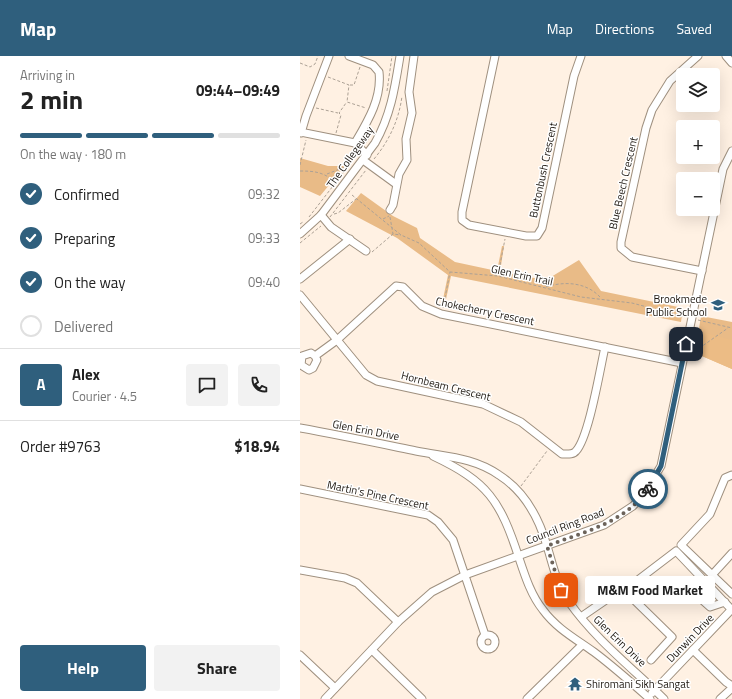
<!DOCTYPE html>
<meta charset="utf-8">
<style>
:root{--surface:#fff;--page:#f2f2f2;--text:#222;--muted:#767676;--line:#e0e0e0;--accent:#2f5f7d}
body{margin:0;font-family:"Titillium Web",sans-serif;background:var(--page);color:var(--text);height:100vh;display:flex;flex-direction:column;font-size:15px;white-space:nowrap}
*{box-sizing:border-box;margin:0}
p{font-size:13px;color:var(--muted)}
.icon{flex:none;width:22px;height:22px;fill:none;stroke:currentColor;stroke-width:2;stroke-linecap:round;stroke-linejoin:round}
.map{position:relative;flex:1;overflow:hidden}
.sheet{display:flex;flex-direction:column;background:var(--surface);width:300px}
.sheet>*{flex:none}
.buttons{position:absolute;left:376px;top:12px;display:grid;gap:8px}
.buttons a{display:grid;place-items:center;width:44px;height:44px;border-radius:4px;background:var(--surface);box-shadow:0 4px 16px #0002;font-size:20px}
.pin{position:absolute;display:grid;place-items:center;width:34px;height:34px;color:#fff;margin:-17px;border-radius:8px;box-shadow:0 2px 6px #0006}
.courier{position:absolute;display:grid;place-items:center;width:40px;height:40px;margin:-20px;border:3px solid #2f5f7d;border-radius:50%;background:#fff;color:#222;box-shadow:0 1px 5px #0007}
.bubble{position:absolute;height:28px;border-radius:4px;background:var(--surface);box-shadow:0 4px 16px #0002;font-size:13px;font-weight:700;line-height:28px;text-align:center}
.headline em{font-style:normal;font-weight:700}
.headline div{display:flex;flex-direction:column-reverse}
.headline{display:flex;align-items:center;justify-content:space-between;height:68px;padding:0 20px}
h1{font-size:26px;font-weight:700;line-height:30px}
.bar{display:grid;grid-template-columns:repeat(4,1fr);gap:6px 4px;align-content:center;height:48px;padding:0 20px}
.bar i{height:5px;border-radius:3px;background:var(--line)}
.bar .on{background:var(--accent)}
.bar p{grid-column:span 4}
.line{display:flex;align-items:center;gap:10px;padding:0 20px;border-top:1px solid var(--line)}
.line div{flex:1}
.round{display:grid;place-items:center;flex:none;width:42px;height:42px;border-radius:4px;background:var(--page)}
ol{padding:0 20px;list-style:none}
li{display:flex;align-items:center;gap:12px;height:44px}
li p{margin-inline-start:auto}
li .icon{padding:4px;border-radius:50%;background:var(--accent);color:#fff;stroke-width:4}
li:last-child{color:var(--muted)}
li i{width:22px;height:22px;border:2px solid var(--line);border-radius:50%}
.cta{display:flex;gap:8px;margin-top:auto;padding:8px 20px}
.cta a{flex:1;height:46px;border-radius:4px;background:var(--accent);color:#fff;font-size:16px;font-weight:700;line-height:46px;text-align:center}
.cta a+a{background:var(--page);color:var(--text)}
header{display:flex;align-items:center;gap:24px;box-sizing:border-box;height:56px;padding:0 20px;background:var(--accent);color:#fff}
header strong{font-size:19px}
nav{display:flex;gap:22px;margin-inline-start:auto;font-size:14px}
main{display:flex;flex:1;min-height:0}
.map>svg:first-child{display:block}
</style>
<header>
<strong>Map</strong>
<nav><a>Map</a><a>Directions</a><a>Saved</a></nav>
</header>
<main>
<section class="sheet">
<div class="headline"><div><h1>2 min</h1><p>Arriving in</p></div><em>09:44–09:49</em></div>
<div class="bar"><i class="on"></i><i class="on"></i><i class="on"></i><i></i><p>On the way · 180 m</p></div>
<ol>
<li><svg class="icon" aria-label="check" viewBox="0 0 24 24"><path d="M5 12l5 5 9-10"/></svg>Confirmed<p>09:32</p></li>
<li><svg class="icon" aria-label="check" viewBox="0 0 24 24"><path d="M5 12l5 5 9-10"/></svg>Preparing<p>09:33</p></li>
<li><svg class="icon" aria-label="check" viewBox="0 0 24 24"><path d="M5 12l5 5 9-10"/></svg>On the way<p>09:40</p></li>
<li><i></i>Delivered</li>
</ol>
<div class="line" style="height:72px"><b class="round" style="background:var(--accent);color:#fff">A</b><div><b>Alex</b><p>Courier · 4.5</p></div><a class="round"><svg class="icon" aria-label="chat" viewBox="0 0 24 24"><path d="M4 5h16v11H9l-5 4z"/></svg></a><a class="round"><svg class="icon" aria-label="phone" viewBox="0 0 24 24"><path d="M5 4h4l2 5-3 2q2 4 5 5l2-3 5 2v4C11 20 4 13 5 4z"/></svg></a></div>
<div class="line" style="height:52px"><div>Order #9763</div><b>$18.94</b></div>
<div class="cta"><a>Help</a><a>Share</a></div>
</section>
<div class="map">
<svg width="432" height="643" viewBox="0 0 432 643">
<rect width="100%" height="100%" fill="#fff1e3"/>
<!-- green -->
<g fill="#e9bb87">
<polygon points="0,102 28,110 45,110 20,140 0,131"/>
<polygon points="61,137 93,160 117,172 120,182 155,206 197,215 202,190 204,190 200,216 246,224 279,204 301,235 383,252 381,266 151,220 145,248 142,248 148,219 97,182 46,155"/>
<polygon points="401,260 432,266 432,313 395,297"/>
</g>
<!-- forest -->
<polygon fill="#ecbc85" points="405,277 432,284 432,313 395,297"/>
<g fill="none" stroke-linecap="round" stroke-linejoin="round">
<!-- minor casing -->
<g stroke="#9f907f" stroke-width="9">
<g id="minor">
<polyline points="195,0 162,156 162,164 169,169 226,180 237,180 242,172 274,20 281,0"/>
<polyline points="398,0 370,25 352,54 346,72 321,186 321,192 332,201 402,215"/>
<polyline points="426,0 432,7"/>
<path d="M0 76 55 87C68 65 82 42 79 16L73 9 49 0"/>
<polyline points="1,77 6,60 29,0"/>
<polyline points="55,87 67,99"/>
<polyline points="63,104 96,128"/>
<polyline points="90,154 93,149 99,118 107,104 106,83 112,57 109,36 114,0"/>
<polyline points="21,159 31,171 66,195"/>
<path d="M0 178 21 159 75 87C91 59 95 31 100 0"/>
<polyline points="0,223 50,183"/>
<path d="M0 239 66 319 77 325 183 348 221 366 262 398C267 398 273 399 276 395 289 381 300 313 305 291"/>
<polyline points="15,300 17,304 13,312 9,314 1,309 2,300 11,297 15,300 37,284 96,230 103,231 122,250 141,258 382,307"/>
<path d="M0 372C39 379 77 387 116 395 146 401 173 401 199 419 224 435 239 462 247 490 253 509 257 530 269 546 295 583 332 612 364 643"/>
<path d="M133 400C188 426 200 444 219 502 225 520 231 539 243 554 257 573 276 583 294 596 314 611 332 627 350 643"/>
<polyline points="432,419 425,422 410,458 381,489 432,538"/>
<polyline points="0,433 128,459 138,466 153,484 185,579"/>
<polyline points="0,514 45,522 57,527 98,566"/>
<polyline points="412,519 432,497"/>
<polyline points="402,523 392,535 410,551 425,546"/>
<polyline points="323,533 372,581 351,604"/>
<polyline points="281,561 313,539 334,527 376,495 432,554"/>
<circle cx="188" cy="586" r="7"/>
<polyline points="72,594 122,643"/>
<polyline points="393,594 426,626 432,630"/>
<polyline points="0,599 35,632"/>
<polyline points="352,637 432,553"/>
<polyline points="25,643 98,566 132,536 165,519 304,469 333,450 344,438 361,410 423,113 432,95"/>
<polyline points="227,643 282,589"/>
<polyline points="420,643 432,632"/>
</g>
</g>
<!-- path -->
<g stroke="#aca195" stroke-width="1" stroke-dasharray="3 2" stroke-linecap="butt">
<polyline points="0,7 10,11 15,8 18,0"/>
<polyline points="28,21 49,29 47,46 66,52"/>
<polyline points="50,29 54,29 60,11"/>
<polyline points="87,35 92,0"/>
<polyline points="16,52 38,57"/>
<polyline points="36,77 41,59 39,57 46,47"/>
<polyline points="65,88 71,79"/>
<path d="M74 103C89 85 99 64 102 40"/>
<polyline points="0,109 6,84"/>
<path d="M0 115C14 115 23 116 34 125"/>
<polyline points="27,118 45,111 47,112"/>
<polyline points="52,139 101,179 119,187 150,216 198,220 281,241 332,247 385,261"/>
<polyline points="34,158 38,157 56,143"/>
<polyline points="9,161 57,99"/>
<polyline points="30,161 66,114"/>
<polyline points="90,161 93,178"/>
<polyline points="83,163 89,160"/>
<polyline points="0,168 3,166"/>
<polyline points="0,187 21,170"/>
<polyline points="72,196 93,178 101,179"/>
<polyline points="198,219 205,183"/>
<path d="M246 231C264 225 286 226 300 241"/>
<polyline points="143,252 150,216"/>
<polyline points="398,264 432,272"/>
<polyline points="391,298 428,272"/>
<polyline points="221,430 247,395"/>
</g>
<!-- minor -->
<use href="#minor" stroke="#fff" stroke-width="7"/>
</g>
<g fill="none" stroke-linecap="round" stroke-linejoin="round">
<!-- done -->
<path stroke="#6c635a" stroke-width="4" stroke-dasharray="0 7.2" d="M261 534 247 490C283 476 325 467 348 433"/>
<!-- route -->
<polyline stroke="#2f5f7d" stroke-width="5" points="348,433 361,410 386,288"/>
</g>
<!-- icons -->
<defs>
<g id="school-bare" transform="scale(1.08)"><path d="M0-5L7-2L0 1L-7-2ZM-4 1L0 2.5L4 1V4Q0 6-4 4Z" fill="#2f5f7d" stroke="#fff" stroke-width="2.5" paint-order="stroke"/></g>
<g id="temple-bare" transform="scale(1.08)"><path d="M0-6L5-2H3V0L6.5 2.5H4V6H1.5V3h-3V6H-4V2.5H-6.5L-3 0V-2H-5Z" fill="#2f5f7d" stroke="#fff" stroke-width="2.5" paint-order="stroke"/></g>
</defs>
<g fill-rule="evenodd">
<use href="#school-bare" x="418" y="249"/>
<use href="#temple-bare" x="275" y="628"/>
</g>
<g text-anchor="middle" stroke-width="3" stroke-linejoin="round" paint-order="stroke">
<!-- street labels -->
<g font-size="11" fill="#1d1710" stroke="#fff">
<text transform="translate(50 101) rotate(-55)" y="4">The Collegeway</text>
<text transform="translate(243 114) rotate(-78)" y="4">Buttonbush Crescent</text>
<text transform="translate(323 127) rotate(-77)" y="4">Blue Beech Crescent</text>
<text transform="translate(222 219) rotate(12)" y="4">Glen Erin Trail</text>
<text transform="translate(185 255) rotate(12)" y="4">Chokecherry Crescent</text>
<text transform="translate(146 330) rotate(14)" y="4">Hornbeam Crescent</text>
<text transform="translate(66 374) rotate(11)" y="4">Glen Erin Drive</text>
<text transform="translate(78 439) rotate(12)" y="4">Martin's Pine Crescent</text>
<text transform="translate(265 470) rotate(-21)" y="4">Council Ring Road</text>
<text transform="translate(390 582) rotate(-46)" y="4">Dunwin Drive</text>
<text transform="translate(320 585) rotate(44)" y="4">Glen Erin Drive</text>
</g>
<!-- poi labels -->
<g font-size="11" fill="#1d1710" stroke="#fff" text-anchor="end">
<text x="407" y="247">Brookmede<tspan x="407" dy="13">Public School</tspan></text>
<text x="286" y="632" text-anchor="start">Shiromani Sikh Sangat</text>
</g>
</g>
</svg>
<div class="buttons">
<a><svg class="icon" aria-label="layers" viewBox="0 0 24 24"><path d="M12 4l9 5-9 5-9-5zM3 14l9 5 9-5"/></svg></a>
<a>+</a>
<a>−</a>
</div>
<div class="pin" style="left:261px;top:534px;background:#ea580c"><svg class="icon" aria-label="bag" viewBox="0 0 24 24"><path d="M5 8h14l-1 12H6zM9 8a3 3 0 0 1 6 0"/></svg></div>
<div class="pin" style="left:386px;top:288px;background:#1f2937"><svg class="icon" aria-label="home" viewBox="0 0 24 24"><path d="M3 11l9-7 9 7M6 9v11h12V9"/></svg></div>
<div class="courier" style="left:348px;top:433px"><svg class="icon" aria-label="bike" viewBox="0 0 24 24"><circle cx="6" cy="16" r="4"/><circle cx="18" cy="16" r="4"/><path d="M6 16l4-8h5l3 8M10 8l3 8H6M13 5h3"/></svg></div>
<div class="bubble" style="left:285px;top:520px;width:130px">M&amp;M Food Market</div>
</div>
</main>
